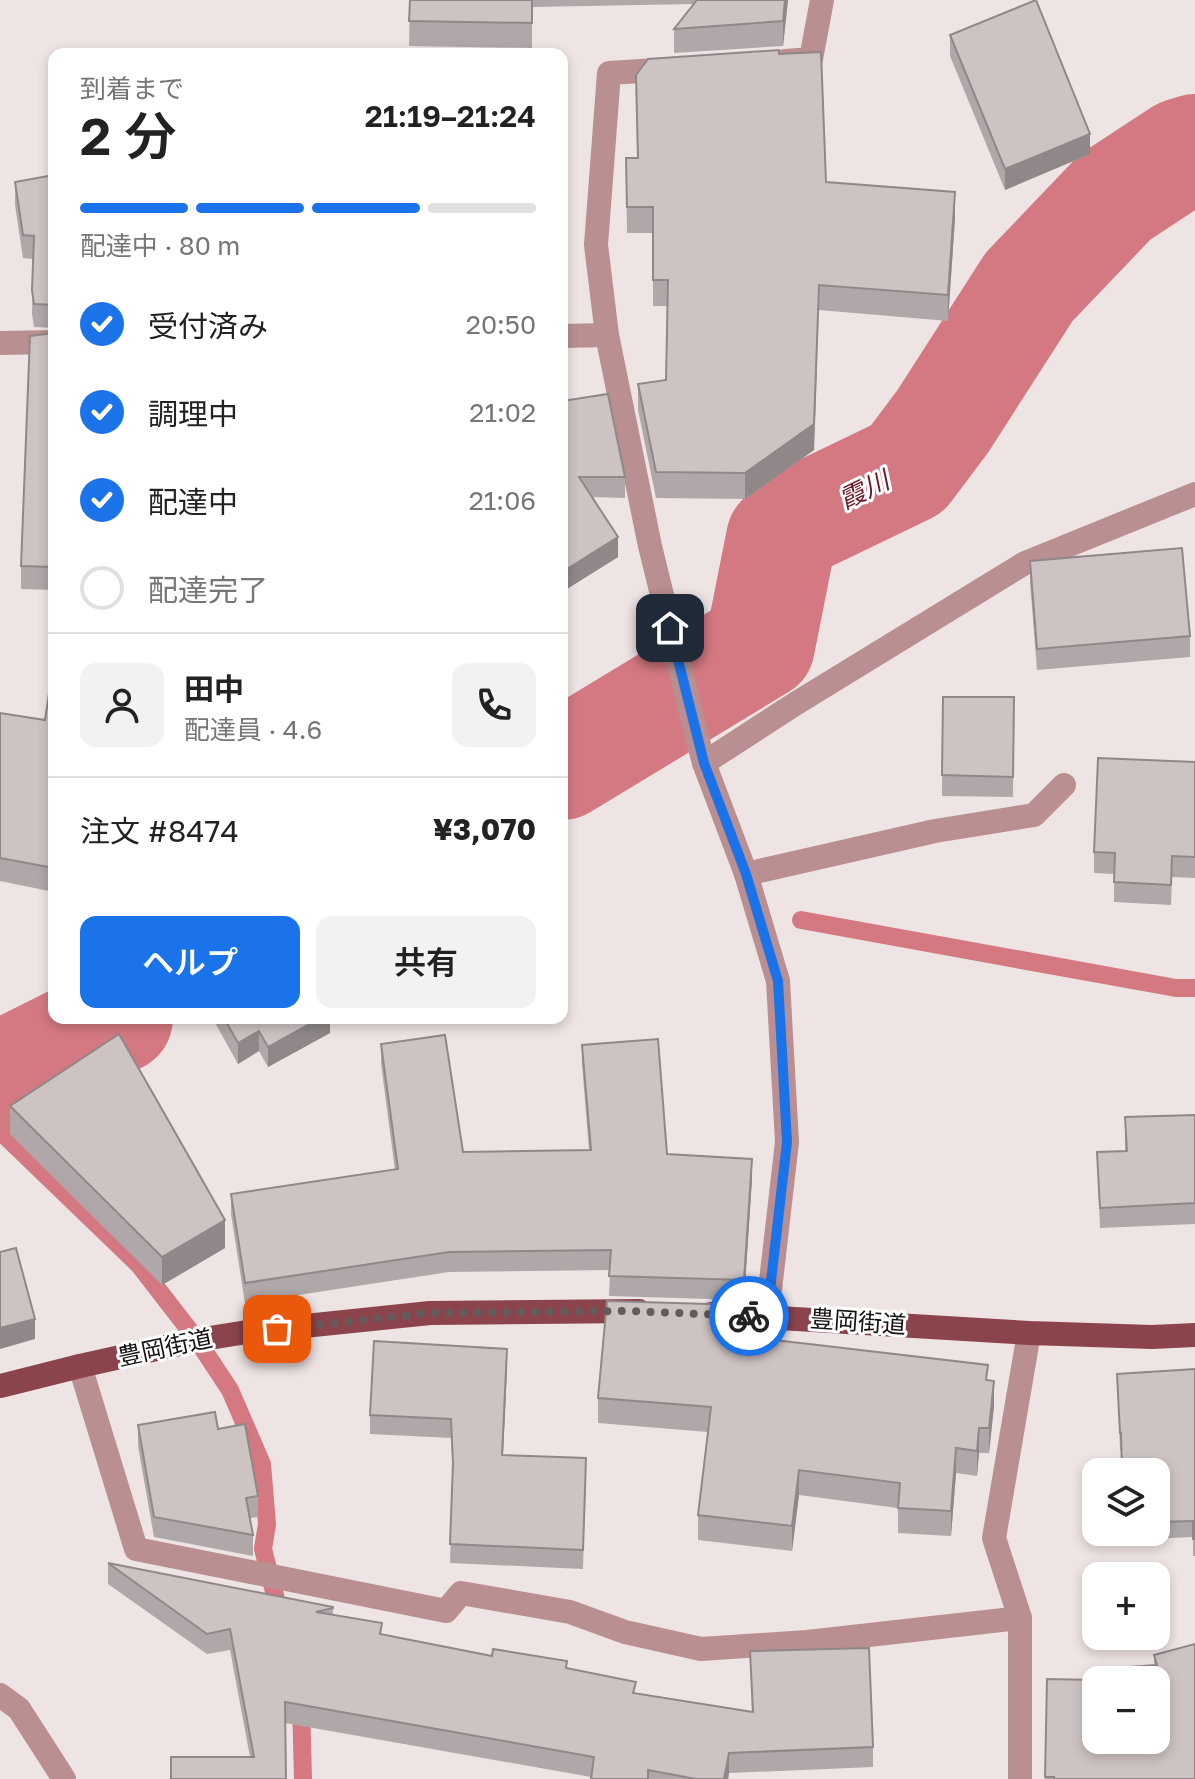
<!DOCTYPE html>
<html lang="ja">
<meta charset="utf-8">
<style>
:root{--surface:#fff;--page:#f2f2f2;--text:#222;--muted:#767676;--line:#e0e0e0;--accent:#1a73e8}
body{margin:0;font-family:"Golos Text","Noto Sans JP",sans-serif;background:var(--page);color:var(--text);height:100vh;display:flex;flex-direction:column;font-size:30px;white-space:nowrap}
*{box-sizing:border-box;margin:0}
p{font-size:26px;color:var(--muted)}
.icon{flex:none;width:44px;height:44px;fill:none;stroke:currentColor;stroke-width:2;stroke-linecap:round;stroke-linejoin:round}
.map{position:relative;flex:1;overflow:hidden}
.drawer{position:absolute;left:48px;top:48px;width:520px;height:976px;display:flex;flex-direction:column;background:var(--surface);border-radius:16px;box-shadow:0 4px 12px #0003}
.drawer>*{flex:none}
.buttons{position:absolute;left:1082px;top:1458px;display:grid;gap:16px}
.buttons a{display:grid;place-items:center;width:88px;height:88px;border-radius:16px;background:var(--surface);box-shadow:0 4px 12px #0003;font-size:40px}
.pin{position:absolute;display:grid;place-items:center;width:68px;height:68px;color:#fff;margin:-34px;border-radius:16px;box-shadow:0 4px 12px #0006}
.courier{position:absolute;display:grid;place-items:center;width:80px;height:80px;margin:-40px;border:6px solid #1a73e8;border-radius:50%;background:#fff;color:#222;box-shadow:0 2px 10px #0007}
.headline em{font-style:normal;font-weight:600}
.headline div{display:flex;flex-direction:column-reverse}
.headline{display:flex;align-items:center;justify-content:space-between;height:136px;padding:0 32px}
h1{font-size:52px;font-weight:600;line-height:60px}
.bar{display:grid;grid-template-columns:repeat(4,1fr);gap:12px 8px;align-content:center;height:96px;padding:0 32px}
.bar i{height:10px;border-radius:6px;background:var(--line)}
.bar .active{background:var(--accent)}
.bar p{grid-column:span 4}
.line{display:flex;align-items:center;gap:20px;padding:0 32px;border-top:2px solid var(--line)}
.line div{flex:1}
.round{display:grid;place-items:center;flex:none;width:84px;height:84px;border-radius:16px;background:var(--page)}
ol{padding:0 32px;list-style:none}
li{display:flex;align-items:center;gap:24px;height:88px}
li p{margin-inline-start:auto}
li .icon{padding:8px;border-radius:50%;background:var(--accent);color:#fff;stroke-width:4}
li:last-child{color:var(--muted)}
li i{width:44px;height:44px;border:4px solid var(--line);border-radius:50%}
.button{display:flex;gap:16px;margin-top:auto;padding:16px 32px}
.button a{flex:1;height:92px;border-radius:16px;background:var(--accent);color:#fff;font-size:32px;font-weight:600;line-height:92px;text-align:center}
.button a+a{background:var(--page);color:var(--text)}
.map>svg:first-child{display:block}
</style>
<div class="map">
<svg width="1195" height="1779" viewBox="0 0 1195 1779">
<rect width="100%" height="100%" fill="#eee4e4"/>
<g fill="none" stroke-linecap="round" stroke-linejoin="round">
<!-- stream -->
<g stroke="#d47981" stroke-width="18">
<polyline points="801,920 1176,988 1195,988"/>
<polyline points="0,1131 139,1265 197,1340 230,1390 262,1464 267,1524 263,1549 281,1619"/>
<polyline points="301,1702 303,1779"/>
</g>
<!-- river -->
<g stroke="#d47981" stroke-width="110">
<polyline points="562,765 760,645 781,539 797,522 907,469 943,421 1029,287 1115,197 1182,153 1195,149"/>
<polyline points="0,1077 118,1018"/>
</g>
<!-- lane -->
<g stroke="#b98f91" stroke-width="24">
<polyline points="746,874 935,831 1034,815 1064,785"/>
<polyline points="80,1366 136,1549 446,1611 461,1593 570,1612 625,1632 701,1649 807,1642 1020,1618"/>
<polyline points="1020,1779 1020,1618 994,1538 1029,1333"/>
</g>
<!-- street -->
<g stroke="#b98f91" stroke-width="24">
<polyline points="785,61 811,59 822,0"/>
<polyline points="672,69 609,73 596,245 607,335 650,546 697,737 704,763 746,874 778,981 787,1142 767,1316"/>
<polyline points="562,336 607,335"/>
<polyline points="0,343 54,342"/>
<polyline points="704,763 795,704 1025,563 1195,494"/>
<polyline points="0,1695 19,1709 64,1779"/>
</g>
<!-- primary -->
<g stroke="#8b444c" stroke-width="24">
<polyline points="711,1314 1029,1333 1152,1337 1195,1335"/>
<polyline points="0,1386 80,1366 197,1340 247,1332 430,1313 639,1311"/>
</g>
</g>
<!-- wall -->
<g fill="#b0a8a8">
<polygon points="410,0 788,0 783,46 674,53 674,29 694,4 532,7 532,48 409,46"/>
<polygon points="950,35 1090,154 1005,190 950,56"/>
<polygon points="779,54 826,182 955,218 948,321 819,310 814,450 745,499 656,498 638,410 638,384 666,380 668,306 653,306 653,233 627,233 626,158 637,158 636,75"/>
<polygon points="54,175 54,328 34,327 32,314 33,259 23,258 15,205 15,182"/>
<polygon points="54,333 54,590 21,589 21,566"/>
<polygon points="562,401 625,477 625,498 593,497 618,557 562,592"/>
<polygon points="1030,561 1190,636 1190,657 1037,670 1030,582"/>
<polygon points="54,687 54,892 0,881 0,713 45,720"/>
<polygon points="943,697 1014,697 1013,797 942,796"/>
<polygon points="1195,762 1195,878 1172,877 1171,905 1114,902 1114,874 1094,873 1094,852"/>
<polygon points="214,1018 330,1018 330,1033 268,1067 259,1051 238,1064 214,1021"/>
<polygon points="381,1044 463,1152 589,1150 582,1064 582,1045 667,1154 752,1179 744,1300 609,1296 610,1270 449,1272 245,1303 231,1214 231,1194 395,1170 381,1064"/>
<polygon points="10,1106 225,1248 162,1285 10,1134"/>
<polygon points="1195,1115 1195,1224 1100,1228 1097,1152 1125,1151 1125,1117"/>
<polygon points="742,1336 988,1381 994,1406 989,1453 979,1453 977,1476 956,1473 951,1536 898,1533 898,1508 799,1495 792,1551 698,1540 698,1515 708,1432 598,1423 598,1398"/>
<polygon points="507,1368 503,1455 586,1477 583,1569 450,1563 453,1473 451,1438 370,1434 370,1415"/>
<polygon points="1195,1369 1195,1556 1193,1556 1193,1537 1124,1540 1124,1532 1156,1532 1156,1472 1120,1450 1117,1374"/>
<polygon points="138,1425 218,1429 258,1496 258,1517 250,1518 253,1535 253,1556 154,1537 138,1446"/>
<polygon points="108,1563 333,1607 333,1615 382,1635 492,1656 567,1669 636,1693 752,1712 750,1651 873,1747 873,1767 729,1773 728,1779 591,1779 591,1777 285,1723 286,1779 250,1757 230,1650 207,1654 108,1584"/>
<polygon points="1154,1655 1195,1779 1045,1779 1047,1679 1096,1740 1154,1666"/>
</g>
<!-- shaded-wall -->
<g fill="#908888">
<polygon points="785,0 788,0 783,46 783,21"/>
<polygon points="1090,134 1090,154 1005,190 1005,169"/>
<polygon points="955,192 955,218 948,321 948,295"/>
<polygon points="819,285 814,450 745,499 745,473"/>
<polygon points="618,537 618,557 562,592 562,572"/>
<polygon points="320,1018 330,1018 330,1033 268,1067 268,1047"/>
<polygon points="259,1031 259,1051 238,1064 238,1043"/>
<polygon points="752,1159 752,1179 744,1300 744,1280"/>
<polygon points="225,1220 225,1248 162,1285 162,1257"/>
<polygon points="35,1319 35,1339 0,1349 0,1328"/>
<polygon points="507,1349 507,1368 502,1474 502,1455"/>
<polygon points="994,1381 994,1406 989,1453 989,1428"/>
<polygon points="979,1428 979,1453 977,1476 977,1451"/>
<polygon points="956,1448 956,1473 951,1536 951,1511"/>
<polygon points="799,1470 799,1495 792,1551 792,1526"/>
<polygon points="729,1753 729,1773 728,1779 724,1779"/>
</g>
<!-- building -->
<g fill="#cdc3c3" stroke="#908888" stroke-width="2">
<polygon points="410,0 532,0 532,23 409,21"/>
<polygon points="697,0 785,0 783,21 674,29"/>
<polygon points="1036,0 1090,134 1005,169 950,35"/>
<polygon points="779,50 779,54 821,52 826,182 955,192 948,295 819,285 814,424 745,473 656,472 638,384 666,380 668,280 653,280 653,207 627,207 626,158 638,158 636,75 648,59"/>
<polygon points="54,175 54,305 34,304 32,290 34,236 23,235 15,182"/>
<polygon points="54,333 54,567 21,566 30,336"/>
<polygon points="608,394 625,477 579,477 618,537 562,572 562,401"/>
<polygon points="1182,548 1190,636 1037,649 1030,561"/>
<polygon points="50,687 54,687 54,868 0,858 0,713 45,720"/>
<polygon points="943,697 1014,697 1013,777 942,775"/>
<polygon points="1098,758 1195,762 1195,857 1172,856 1171,885 1114,882 1115,853 1094,852"/>
<polygon points="224,1018 320,1018 268,1047 259,1031 238,1043"/>
<polygon points="119,1034 225,1220 162,1257 10,1106"/>
<polygon points="445,1035 463,1152 591,1150 582,1045 658,1039 667,1154 752,1159 744,1280 609,1276 611,1250 449,1252 245,1283 231,1194 398,1169 381,1044"/>
<polygon points="1195,1115 1195,1203 1100,1208 1097,1152 1127,1151 1125,1117"/>
<polygon points="16,1248 35,1319 0,1328 0,1252"/>
<polygon points="607,1301 742,1305 740,1336 988,1365 986,1380 994,1381 989,1428 979,1428 977,1451 956,1448 951,1511 898,1508 900,1483 799,1470 792,1526 698,1515 711,1407 598,1398"/>
<polygon points="374,1341 507,1349 502,1455 586,1458 583,1550 450,1544 453,1463 451,1419 370,1415"/>
<polygon points="1195,1369 1195,1539 1193,1539 1193,1521 1156,1522 1156,1472 1122,1472 1121,1433 1120,1433 1117,1374"/>
<polygon points="215,1412 218,1429 245,1424 258,1496 246,1498 253,1535 154,1517 138,1425"/>
<polygon points="108,1563 333,1607 333,1608 316,1612 382,1623 380,1634 492,1656 493,1649 567,1661 566,1668 636,1682 633,1693 753,1712 750,1651 869,1648 873,1747 729,1753 724,1779 696,1779 648,1770 648,1779 591,1779 594,1757 285,1702 286,1779 171,1779 171,1757 254,1757 230,1629 207,1634"/>
<polygon points="1195,1644 1195,1779 1054,1779 1054,1777 1045,1777 1047,1679 1096,1680 1096,1740 1156,1740 1156,1680 1116,1680 1116,1668 1157,1665 1154,1655"/>
</g>
<g fill="none" stroke-linecap="round" stroke-linejoin="round">
<!-- done -->
<polyline stroke="#625c5c" stroke-width="8" stroke-dasharray="0 14.4" points="277,1329 430,1313 628,1311 749,1316"/>
<!-- route -->
<polyline stroke="#1a73e8" stroke-width="10" points="670,628 704,763 746,874 778,981 787,1142 767,1316 749,1316"/>
</g>
<g text-anchor="middle" stroke-width="6" stroke-linejoin="round" paint-order="stroke">
<!-- street labels -->
<g font-size="24" fill="#161212" stroke="#fff">
<text transform="translate(858 1322) rotate(4)" y="8">豊岡街道</text>
<text transform="translate(165 1348) rotate(-12)" y="8">豊岡街道</text>
</g>
<!-- water labels -->
<g font-size="26" font-style="italic" fill="#6a1627" stroke="#fff">
<text transform="translate(864 490) rotate(-26)" y="9">霞川</text>
</g>
</g>
</svg>
<div class="buttons">
<a><svg class="icon" aria-label="layers" viewBox="0 0 24 24"><path d="M12 4l9 5-9 5-9-5zM3 14l9 5 9-5"/></svg></a>
<a>+</a>
<a>−</a>
</div>
<div class="pin" style="left:277px;top:1329px;background:#ea580c"><svg class="icon" aria-label="bag" viewBox="0 0 24 24"><path d="M5 8h14l-1 12H6zM9 8a3 3 0 0 1 6 0"/></svg></div>
<div class="pin" style="left:670px;top:628px;background:#1f2937"><svg class="icon" aria-label="home" viewBox="0 0 24 24"><path d="M3 11l9-7 9 7M6 9v11h12V9"/></svg></div>
<div class="courier" style="left:749px;top:1316px"><svg class="icon" aria-label="bike" viewBox="0 0 24 24"><circle cx="6" cy="16" r="4"/><circle cx="18" cy="16" r="4"/><path d="M6 16l4-8h5l3 8M10 8l3 8H6M13 5h3"/></svg></div>
<section class="drawer">
<div class="headline"><div><h1>2 分</h1><p>到着まで</p></div><em>21:19–21:24</em></div>
<div class="bar"><i class="active"></i><i class="active"></i><i class="active"></i><i></i><p>配達中 · 80 m</p></div>
<ol>
<li><svg class="icon" aria-label="check" viewBox="0 0 24 24"><path d="M5 12l5 5 9-10"/></svg>受付済み<p>20:50</p></li>
<li><svg class="icon" aria-label="check" viewBox="0 0 24 24"><path d="M5 12l5 5 9-10"/></svg>調理中<p>21:02</p></li>
<li><svg class="icon" aria-label="check" viewBox="0 0 24 24"><path d="M5 12l5 5 9-10"/></svg>配達中<p>21:06</p></li>
<li><i></i>配達完了</li>
</ol>
<div class="line" style="height:144px"><a class="round"><svg class="icon" aria-label="person" viewBox="0 0 24 24"><circle cx="12" cy="8" r="4"/><path d="M4 21q1-7 8-7t8 7"/></svg></a><div><b>田中</b><p>配達員 · 4.6</p></div><a class="round"><svg class="icon" aria-label="phone" viewBox="0 0 24 24"><path d="M5 4h4l2 5-3 2q2 4 5 5l2-3 5 2v4C11 20 4 13 5 4z"/></svg></a></div>
<div class="line" style="height:104px"><div>注文 #8474</div><b>¥3,070</b></div>
<div class="button"><a>ヘルプ</a><a>共有</a></div>
</section>
</div>
